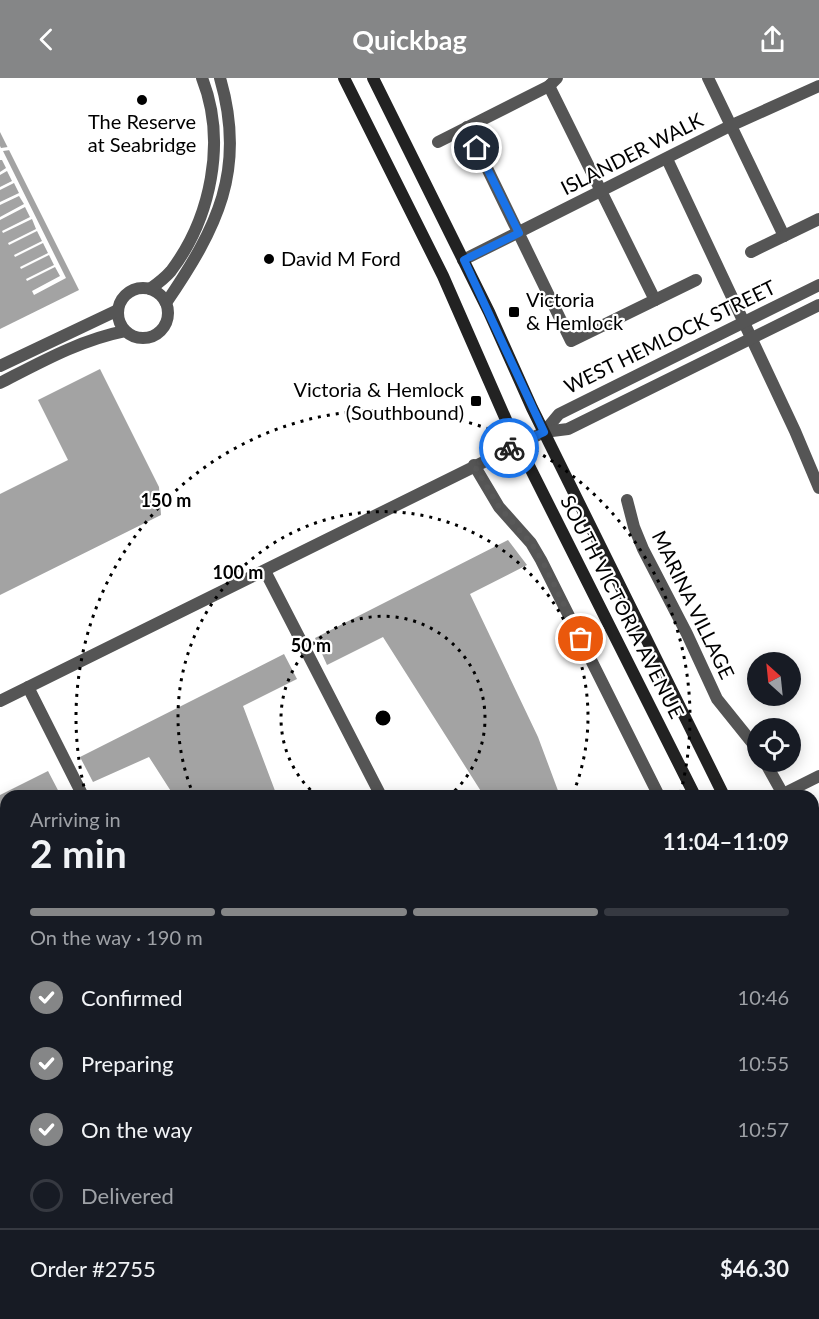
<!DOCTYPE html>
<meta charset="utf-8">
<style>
:root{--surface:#171b24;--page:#20242c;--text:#f1f3f6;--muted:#9ea1a6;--line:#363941;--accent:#858687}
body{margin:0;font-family:Lato,sans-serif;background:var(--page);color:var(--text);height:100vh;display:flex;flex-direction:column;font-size:22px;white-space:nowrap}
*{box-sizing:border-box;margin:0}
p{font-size:20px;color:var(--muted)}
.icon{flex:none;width:33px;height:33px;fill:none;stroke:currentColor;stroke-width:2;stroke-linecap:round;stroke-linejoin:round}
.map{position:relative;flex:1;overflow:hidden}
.panel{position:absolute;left:0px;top:712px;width:819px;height:530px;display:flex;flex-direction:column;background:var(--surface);border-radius:18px 18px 0 0;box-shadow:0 3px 15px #0003}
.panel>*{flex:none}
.needle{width:39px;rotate:333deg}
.buttons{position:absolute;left:747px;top:574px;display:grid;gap:12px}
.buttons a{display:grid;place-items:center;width:54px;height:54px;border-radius:50%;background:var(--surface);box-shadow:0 3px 15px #0003;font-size:30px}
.pin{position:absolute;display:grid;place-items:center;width:51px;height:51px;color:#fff;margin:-26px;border:3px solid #fff;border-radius:50%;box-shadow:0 2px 6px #0007}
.courier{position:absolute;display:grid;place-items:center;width:60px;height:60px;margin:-30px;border:4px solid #1a73e8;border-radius:50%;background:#fff;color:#222;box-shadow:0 2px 8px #0007}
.headline em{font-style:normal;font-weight:700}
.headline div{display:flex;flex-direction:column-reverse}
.headline{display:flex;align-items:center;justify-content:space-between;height:102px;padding:0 30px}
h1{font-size:39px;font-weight:700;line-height:45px}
.bar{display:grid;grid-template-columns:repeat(4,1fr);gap:9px 6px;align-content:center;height:72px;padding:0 30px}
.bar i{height:8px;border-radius:4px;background:var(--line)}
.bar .on{background:var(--accent)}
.bar p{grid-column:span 4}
.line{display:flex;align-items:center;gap:15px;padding:0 30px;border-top:2px solid var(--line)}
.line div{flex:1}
ol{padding:0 30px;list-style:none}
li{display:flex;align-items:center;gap:18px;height:66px}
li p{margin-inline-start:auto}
li .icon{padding:6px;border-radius:50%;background:var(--accent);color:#fff;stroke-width:4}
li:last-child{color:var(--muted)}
li i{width:33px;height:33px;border:3px solid var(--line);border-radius:50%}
header{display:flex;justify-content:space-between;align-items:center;height:78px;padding:0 30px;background:var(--accent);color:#fff;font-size:27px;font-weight:700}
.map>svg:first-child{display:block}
</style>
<header><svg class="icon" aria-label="back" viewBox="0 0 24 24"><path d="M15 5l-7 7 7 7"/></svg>Quickbag<svg class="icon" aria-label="share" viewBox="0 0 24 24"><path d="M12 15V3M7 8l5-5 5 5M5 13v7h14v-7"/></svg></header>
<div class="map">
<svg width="819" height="1241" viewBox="0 0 819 1241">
<rect width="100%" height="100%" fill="#fff"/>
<!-- water -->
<g fill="#a3a3a3">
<polygon points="0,54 79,212 0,251"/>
<polygon points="100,291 159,409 161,437 0,517 0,416 68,382 38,322"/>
<polygon points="508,462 527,487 470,516 538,659 560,718 484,718 383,559 327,587 315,560"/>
<polygon points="284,576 297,601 243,628 277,718 174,718 149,679 93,704 80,679"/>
<polygon points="48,693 61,718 6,718 6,748 3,750 6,758 6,929 0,917 0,717"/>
<polygon points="6,1033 6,1181 0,1184 0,1036"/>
<polygon points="289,1236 448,1236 438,1241 278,1241"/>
<polygon points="466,1236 550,1236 552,1241 469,1241"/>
<polygon points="760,1236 813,1236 816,1241 755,1241 754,1239"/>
</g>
<!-- pier -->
<polygon fill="#fff" points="0,68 1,70 8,69 10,72 3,73 66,200 34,217 32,213 60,198 55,189 27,203 26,201 54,187 49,177 21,191 20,189 48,175 43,165 15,179 14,177 42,163 37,153 9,167 8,165 36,151 32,141 3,155 2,153 30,139 25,129 0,142 0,139 24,126 19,118 0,127 0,124 19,115 14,105 0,112 0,109 12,103 7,93 0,97 0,94 6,90 2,82 0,82"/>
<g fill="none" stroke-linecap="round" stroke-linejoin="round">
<!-- minor -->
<g stroke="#555" stroke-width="12">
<polyline points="708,0 784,158"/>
<polyline points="549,8 655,222"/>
<polyline points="467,49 571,263 696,202"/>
<polyline points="438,64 549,8 557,0"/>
<polyline points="667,81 795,353 819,410"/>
<polyline points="751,174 819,141"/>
<polyline points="463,182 730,48 819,8"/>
<circle cx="143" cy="235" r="25"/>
<path d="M150 211C157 206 165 200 171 193 211 140 227 63 202 0"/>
<path d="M166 225C217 150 247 92 220 0"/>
<polyline points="0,288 118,232"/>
<path d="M0 305C41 284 80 262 125 253"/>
<polyline points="474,387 499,429 531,465 541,482 659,718"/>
<polyline points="627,422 634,449 643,471 687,556 717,621 758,672"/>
<polyline points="265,493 381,718"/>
<polyline points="28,609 83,718"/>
<polyline points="0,623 518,367"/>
<polyline points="765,684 784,718"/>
<polyline points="779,718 819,698"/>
<polyline points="813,809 819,826"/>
<polyline points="813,1026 819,1039"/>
<polyline points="813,1184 819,1181"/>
<polyline points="644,1236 646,1241"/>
<polyline points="75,1241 85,1236"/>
<polyline points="700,1241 710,1236"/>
</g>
<!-- tertiary -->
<g stroke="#555" stroke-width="12">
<polyline points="544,354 559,336 819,207"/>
<polyline points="518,367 544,354 568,351 819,227"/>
</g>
<!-- secondary -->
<g stroke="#222" stroke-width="12">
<polyline points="344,0 443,198 507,344 695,718"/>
<polyline points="373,0 489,234 532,330 724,718"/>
<polyline points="813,898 819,910"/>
<polyline points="813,955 819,967"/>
</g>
</g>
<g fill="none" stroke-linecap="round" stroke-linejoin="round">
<!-- done -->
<polyline stroke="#595959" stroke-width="6" stroke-dasharray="0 10.8" points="509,370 474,387 499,429 531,465 542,482 581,561"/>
<!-- route -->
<polyline stroke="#1a73e8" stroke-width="8" points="477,70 519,155 464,182 544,354 509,370"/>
</g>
<!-- distance rings -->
<g fill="none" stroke="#000" stroke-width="3" stroke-dasharray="3 6">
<path d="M317 718A102 102 0 1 1 449 718"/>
<path d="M194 718A205 205 0 1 1 572 718"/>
<path d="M86 717A307 307 0 1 1 680 717"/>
</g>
<!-- markers -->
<g fill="#000" stroke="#fff" stroke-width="2">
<circle cx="142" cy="22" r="6"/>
<circle cx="269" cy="181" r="6"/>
<rect x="508" y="228" width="12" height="12" rx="3"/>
<rect x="470" y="317" width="12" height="12" rx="3"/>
</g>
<g text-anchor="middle" stroke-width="4.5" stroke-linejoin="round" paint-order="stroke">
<!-- poi labels -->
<g font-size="20" fill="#000" stroke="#fff" text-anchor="start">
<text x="142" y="51" text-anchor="middle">The Reserve<tspan x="142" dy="23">at Seabridge</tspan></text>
<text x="281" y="188">David M Ford</text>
<text x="526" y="229">Victoria<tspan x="526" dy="23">&amp; Hemlock</tspan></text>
<text x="464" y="319" text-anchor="end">Victoria &amp; Hemlock<tspan x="464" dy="23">(Southbound)</tspan></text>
</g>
<!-- street labels -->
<g font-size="20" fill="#000" stroke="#fff">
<text transform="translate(632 76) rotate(-27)" y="7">ISLANDER WALK</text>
<text transform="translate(670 259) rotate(-26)" y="7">WEST HEMLOCK STREET</text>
<text transform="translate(693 527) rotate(64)" y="7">MARINA VILLAGE</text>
<text transform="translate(622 529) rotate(63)" y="7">SOUTH VICTORIA AVENUE</text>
</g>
</g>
<circle cx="383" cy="640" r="9" fill="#000" stroke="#fff" stroke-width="3"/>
<g font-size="18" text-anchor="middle" font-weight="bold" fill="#000" stroke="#fff" stroke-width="4.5" stroke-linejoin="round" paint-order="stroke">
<text x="166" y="429">150 m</text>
<text x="238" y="501">100 m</text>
<text x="311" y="574">50 m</text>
</g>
</svg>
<div class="buttons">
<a><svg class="needle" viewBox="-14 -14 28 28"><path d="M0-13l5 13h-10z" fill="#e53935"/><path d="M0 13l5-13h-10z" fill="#9ea1a6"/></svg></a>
<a><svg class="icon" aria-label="locate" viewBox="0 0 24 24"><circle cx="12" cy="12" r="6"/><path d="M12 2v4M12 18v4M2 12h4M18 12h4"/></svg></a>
</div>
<div class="pin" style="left:581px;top:561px;background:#ea580c"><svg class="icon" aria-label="bag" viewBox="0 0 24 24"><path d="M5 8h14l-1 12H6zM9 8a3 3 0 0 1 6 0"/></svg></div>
<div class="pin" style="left:477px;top:70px;background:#1f2937"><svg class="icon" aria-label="home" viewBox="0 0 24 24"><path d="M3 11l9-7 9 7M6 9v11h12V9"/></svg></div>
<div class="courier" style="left:509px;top:370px"><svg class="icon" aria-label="bike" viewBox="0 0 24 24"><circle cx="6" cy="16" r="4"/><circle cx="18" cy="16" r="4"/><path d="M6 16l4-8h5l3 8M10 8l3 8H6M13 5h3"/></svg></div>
<section class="panel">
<div class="headline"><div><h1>2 min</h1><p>Arriving in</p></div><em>11:04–11:09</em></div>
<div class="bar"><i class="on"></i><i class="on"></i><i class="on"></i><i></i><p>On the way · 190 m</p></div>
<ol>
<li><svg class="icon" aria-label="check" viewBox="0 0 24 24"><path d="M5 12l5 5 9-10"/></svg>Confirmed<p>10:46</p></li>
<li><svg class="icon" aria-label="check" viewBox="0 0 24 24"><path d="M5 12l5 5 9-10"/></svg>Preparing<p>10:55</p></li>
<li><svg class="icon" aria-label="check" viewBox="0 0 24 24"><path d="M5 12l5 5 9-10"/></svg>On the way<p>10:57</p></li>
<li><i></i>Delivered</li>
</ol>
<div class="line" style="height:78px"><div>Order #2755</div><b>$46.30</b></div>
</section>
</div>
